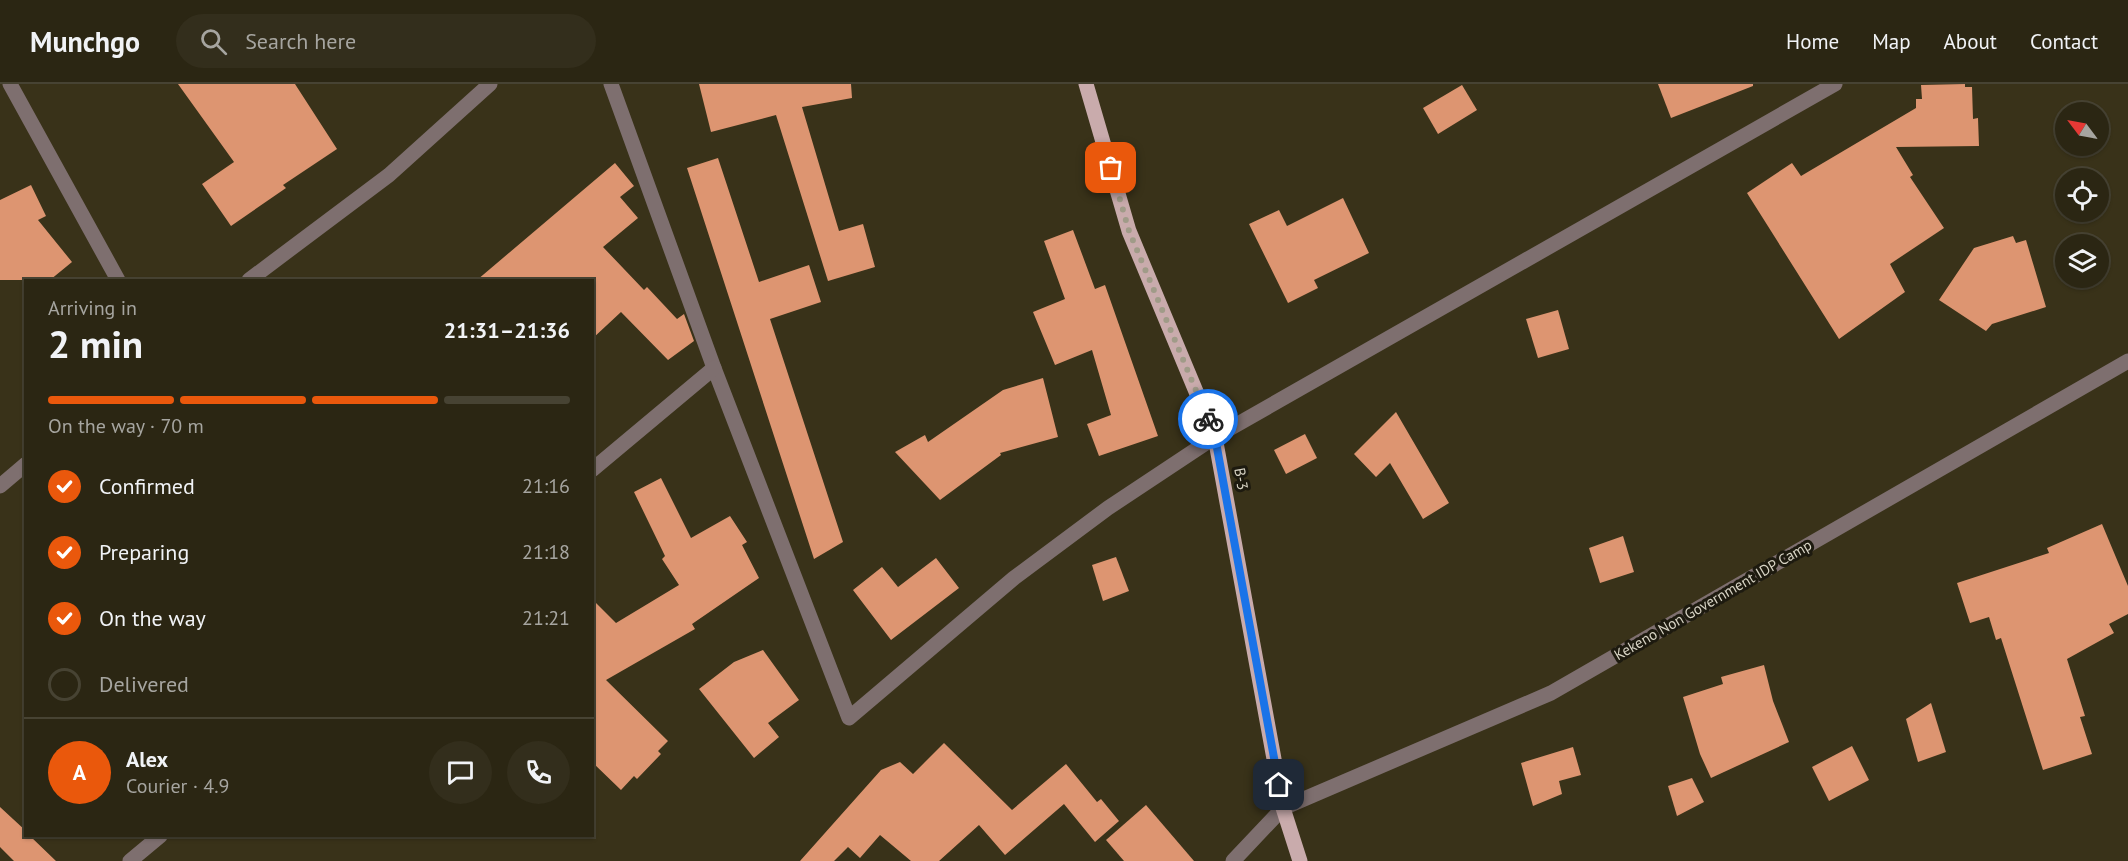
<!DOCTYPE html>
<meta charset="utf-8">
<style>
:root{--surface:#2b2613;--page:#332e1c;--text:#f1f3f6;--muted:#a6a5a0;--line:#474333;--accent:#ea580c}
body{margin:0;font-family:"PT Sans",sans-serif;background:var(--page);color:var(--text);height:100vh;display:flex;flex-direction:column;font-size:22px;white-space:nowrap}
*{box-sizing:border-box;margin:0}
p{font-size:20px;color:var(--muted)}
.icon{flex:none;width:33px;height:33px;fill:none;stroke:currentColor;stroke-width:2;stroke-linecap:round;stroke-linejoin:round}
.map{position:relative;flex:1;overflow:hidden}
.panel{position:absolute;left:24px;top:195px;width:570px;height:558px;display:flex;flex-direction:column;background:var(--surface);border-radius:0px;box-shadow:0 2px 4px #0004,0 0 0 2px var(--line)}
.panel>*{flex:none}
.needle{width:39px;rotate:302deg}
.controls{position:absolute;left:2055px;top:18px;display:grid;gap:12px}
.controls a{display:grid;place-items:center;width:54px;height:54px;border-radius:50%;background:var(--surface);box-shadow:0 2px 4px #0004,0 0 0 2px var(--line);font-size:30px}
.pin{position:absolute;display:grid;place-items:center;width:51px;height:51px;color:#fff;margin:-26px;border-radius:12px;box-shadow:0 3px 9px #0006}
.courier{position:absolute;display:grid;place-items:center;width:60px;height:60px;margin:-30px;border:4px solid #1a73e8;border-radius:50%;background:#fff;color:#222;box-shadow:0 2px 8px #0007}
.head em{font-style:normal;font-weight:800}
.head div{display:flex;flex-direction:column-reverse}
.head{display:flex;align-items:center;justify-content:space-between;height:102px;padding:0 24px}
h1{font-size:39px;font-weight:800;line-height:45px}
.bar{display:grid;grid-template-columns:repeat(4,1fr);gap:9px 6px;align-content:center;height:72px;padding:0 24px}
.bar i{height:8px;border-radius:4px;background:var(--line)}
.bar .current{background:var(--accent)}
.bar p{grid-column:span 4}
.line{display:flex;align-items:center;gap:15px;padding:0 24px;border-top:2px solid var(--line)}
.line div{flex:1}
.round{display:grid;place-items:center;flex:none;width:63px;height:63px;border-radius:32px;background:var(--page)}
ol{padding:0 24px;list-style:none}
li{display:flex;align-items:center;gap:18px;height:66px}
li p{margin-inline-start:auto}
li .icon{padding:6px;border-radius:50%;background:var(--accent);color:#fff;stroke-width:4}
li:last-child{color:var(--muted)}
li i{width:33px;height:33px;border:3px solid var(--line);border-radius:50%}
header{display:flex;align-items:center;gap:36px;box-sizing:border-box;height:84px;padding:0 30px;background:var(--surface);border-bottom:2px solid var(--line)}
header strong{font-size:28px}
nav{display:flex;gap:33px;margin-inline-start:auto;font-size:21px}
.search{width:420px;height:54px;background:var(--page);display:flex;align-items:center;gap:15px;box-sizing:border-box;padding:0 21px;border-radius:33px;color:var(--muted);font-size:22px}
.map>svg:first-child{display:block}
</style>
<header>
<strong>Munchgo</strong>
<div class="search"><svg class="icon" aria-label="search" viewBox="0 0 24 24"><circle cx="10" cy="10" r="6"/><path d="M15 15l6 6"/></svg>Search here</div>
<nav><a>Home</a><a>Map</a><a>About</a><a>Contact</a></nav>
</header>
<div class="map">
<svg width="2128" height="777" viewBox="0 0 2128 777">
<rect width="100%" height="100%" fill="#393219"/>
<!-- building -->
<g fill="#dd9571">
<polygon points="178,0 295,0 337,65 283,101 286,104 231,142 202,100 234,78"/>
<polygon points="699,0 851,0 852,14 802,23 839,147 863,140 875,183 828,197 776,31 711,48"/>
<polygon points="1658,0 1753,0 1753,2 1671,34"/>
<polygon points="1965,0 1965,3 1972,3 1973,35 1978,34 1979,62 1896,63 1913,91 1910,93 1944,144 1890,180 1905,208 1839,255 1747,109 1792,79 1801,92 1916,24 1916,15 1922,15 1921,1"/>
<polygon points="1462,1 1477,26 1438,50 1423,24"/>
<polygon points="718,74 759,198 809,181 821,218 770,235 843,458 814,475 687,84"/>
<polygon points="615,79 634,102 620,113 638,134 603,163 644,206 647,203 677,235 684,230 694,257 668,276 621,228 592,255 592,196 477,196"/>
<polygon points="31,101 46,132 38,136 72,178 50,196 0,196 0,116"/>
<polygon points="1343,114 1369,169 1314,196 1318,204 1288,219 1249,140 1279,126 1287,142"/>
<polygon points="1073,146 1095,205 1105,201 1158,352 1099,372 1087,340 1111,331 1092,266 1055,281 1033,228 1065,215 1044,157"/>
<polygon points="2013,152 2016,159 2026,156 2046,223 1992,240 1986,247 1939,216 1974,164"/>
<polygon points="1558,226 1569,265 1538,274 1526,235"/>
<polygon points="1043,294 1058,353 1000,369 1001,371 940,416 895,368 925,351 928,358 1003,306"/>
<polygon points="1396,328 1449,419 1423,435 1390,379 1376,393 1354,370"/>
<polygon points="1305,350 1317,374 1286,390 1274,366"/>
<polygon points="661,394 691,454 730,432 747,458 742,461 759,494 692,540 695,545 606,596 668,657 658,667 661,670 637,695 634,692 621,706 592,678 592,515 616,539 679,501 662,475 665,472 634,408"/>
<polygon points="2102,440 2128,502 2128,530 2109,540 2114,549 2067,575 2085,632 2080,633 2092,670 2043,686 2001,554 1996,556 1989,533 1970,539 1957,499 2049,469 2047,464"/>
<polygon points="1623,452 1634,488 1600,499 1589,464"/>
<polygon points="1116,473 1129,507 1103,517 1092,481"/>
<polygon points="936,474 959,504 891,556 853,506 882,483 898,503"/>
<polygon points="763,566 799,616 768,639 779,653 754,674 699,605 734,578"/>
<polygon points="1764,581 1773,617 1789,658 1711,694 1700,670 1683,613 1723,600 1721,593"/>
<polygon points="1931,619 1946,668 1918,678 1906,635"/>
<polygon points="944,659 1012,726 1066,680 1097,718 1101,715 1119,737 1095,758 1064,720 1005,771 979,741 939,777 911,777 880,751 860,774 848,763 834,777 800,777 881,686 900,678 913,690"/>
<polygon points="1852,662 1869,696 1829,717 1812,683"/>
<polygon points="1573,663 1581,691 1559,697 1562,710 1533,722 1521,679"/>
<polygon points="1692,694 1704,718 1677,732 1668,702"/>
<polygon points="1146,721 1194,777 1124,777 1106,756"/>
<polygon points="0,723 26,747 26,752 30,752 56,777 14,777 0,763"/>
</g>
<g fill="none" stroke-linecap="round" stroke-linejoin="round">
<!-- minor -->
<g stroke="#7e6f6f" stroke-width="15">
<polyline points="10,0 118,196"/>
<polyline points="611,0 714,284 849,634 1014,494 1108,424 1215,353 1835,0"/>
<polyline points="249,196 389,91 490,0"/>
<polyline points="592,386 714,284"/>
<polyline points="0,402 26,380"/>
<polyline points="130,777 160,752"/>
<polyline points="1233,777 1283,724 1551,609 2128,277"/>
</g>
<!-- major -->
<polyline stroke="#c9abac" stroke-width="15" points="1086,0 1129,147 1215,353 1283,724 1300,777"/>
</g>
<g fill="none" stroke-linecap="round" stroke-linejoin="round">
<!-- done -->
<polyline stroke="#a09b88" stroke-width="6" stroke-dasharray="0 10.8" points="1111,84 1129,147 1208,335"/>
<!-- route -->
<polyline stroke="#1a73e8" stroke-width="8" points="1208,335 1215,353 1279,701"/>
</g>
<g text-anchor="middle" stroke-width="6" stroke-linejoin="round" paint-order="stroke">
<!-- street labels -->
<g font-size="15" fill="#d7d3c4" stroke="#1d1a0f">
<text transform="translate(1241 395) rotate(80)" y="5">B-3</text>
<text transform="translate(1713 516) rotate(-30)" y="5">Kekeno Non Government IDP Camp</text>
</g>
</g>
</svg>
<div class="controls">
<a><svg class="needle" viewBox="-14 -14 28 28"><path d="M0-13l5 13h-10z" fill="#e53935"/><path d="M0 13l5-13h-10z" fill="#a6a5a0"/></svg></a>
<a><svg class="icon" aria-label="locate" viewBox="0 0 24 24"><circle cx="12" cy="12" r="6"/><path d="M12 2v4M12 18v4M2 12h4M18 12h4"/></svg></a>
<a><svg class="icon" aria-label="layers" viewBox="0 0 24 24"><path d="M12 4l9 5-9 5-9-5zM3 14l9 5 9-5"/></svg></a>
</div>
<div class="pin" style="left:1111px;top:84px;background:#ea580c"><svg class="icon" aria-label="bag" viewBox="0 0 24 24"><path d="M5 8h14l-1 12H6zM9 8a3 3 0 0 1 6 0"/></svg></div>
<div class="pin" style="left:1279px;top:701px;background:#1f2937"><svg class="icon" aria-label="home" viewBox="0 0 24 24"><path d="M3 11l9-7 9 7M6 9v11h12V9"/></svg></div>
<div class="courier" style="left:1208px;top:335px"><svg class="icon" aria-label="bike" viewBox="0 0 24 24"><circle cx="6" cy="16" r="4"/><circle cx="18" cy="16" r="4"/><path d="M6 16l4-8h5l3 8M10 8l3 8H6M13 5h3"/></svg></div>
<section class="panel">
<div class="head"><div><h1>2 min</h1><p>Arriving in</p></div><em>21:31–21:36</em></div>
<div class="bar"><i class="current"></i><i class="current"></i><i class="current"></i><i></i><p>On the way · 70 m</p></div>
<ol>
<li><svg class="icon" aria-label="check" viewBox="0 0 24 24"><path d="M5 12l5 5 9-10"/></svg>Confirmed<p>21:16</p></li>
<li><svg class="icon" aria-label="check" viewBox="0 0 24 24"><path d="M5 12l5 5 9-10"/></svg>Preparing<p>21:18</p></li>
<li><svg class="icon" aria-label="check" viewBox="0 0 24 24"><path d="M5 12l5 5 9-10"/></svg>On the way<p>21:21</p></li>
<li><i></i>Delivered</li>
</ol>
<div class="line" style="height:108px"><b class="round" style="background:var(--accent);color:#fff">A</b><div><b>Alex</b><p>Courier · 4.9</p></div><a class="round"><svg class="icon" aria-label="chat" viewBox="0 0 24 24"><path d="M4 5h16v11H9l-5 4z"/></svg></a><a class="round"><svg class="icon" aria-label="phone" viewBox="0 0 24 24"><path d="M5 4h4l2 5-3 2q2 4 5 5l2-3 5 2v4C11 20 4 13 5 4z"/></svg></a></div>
</section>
</div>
